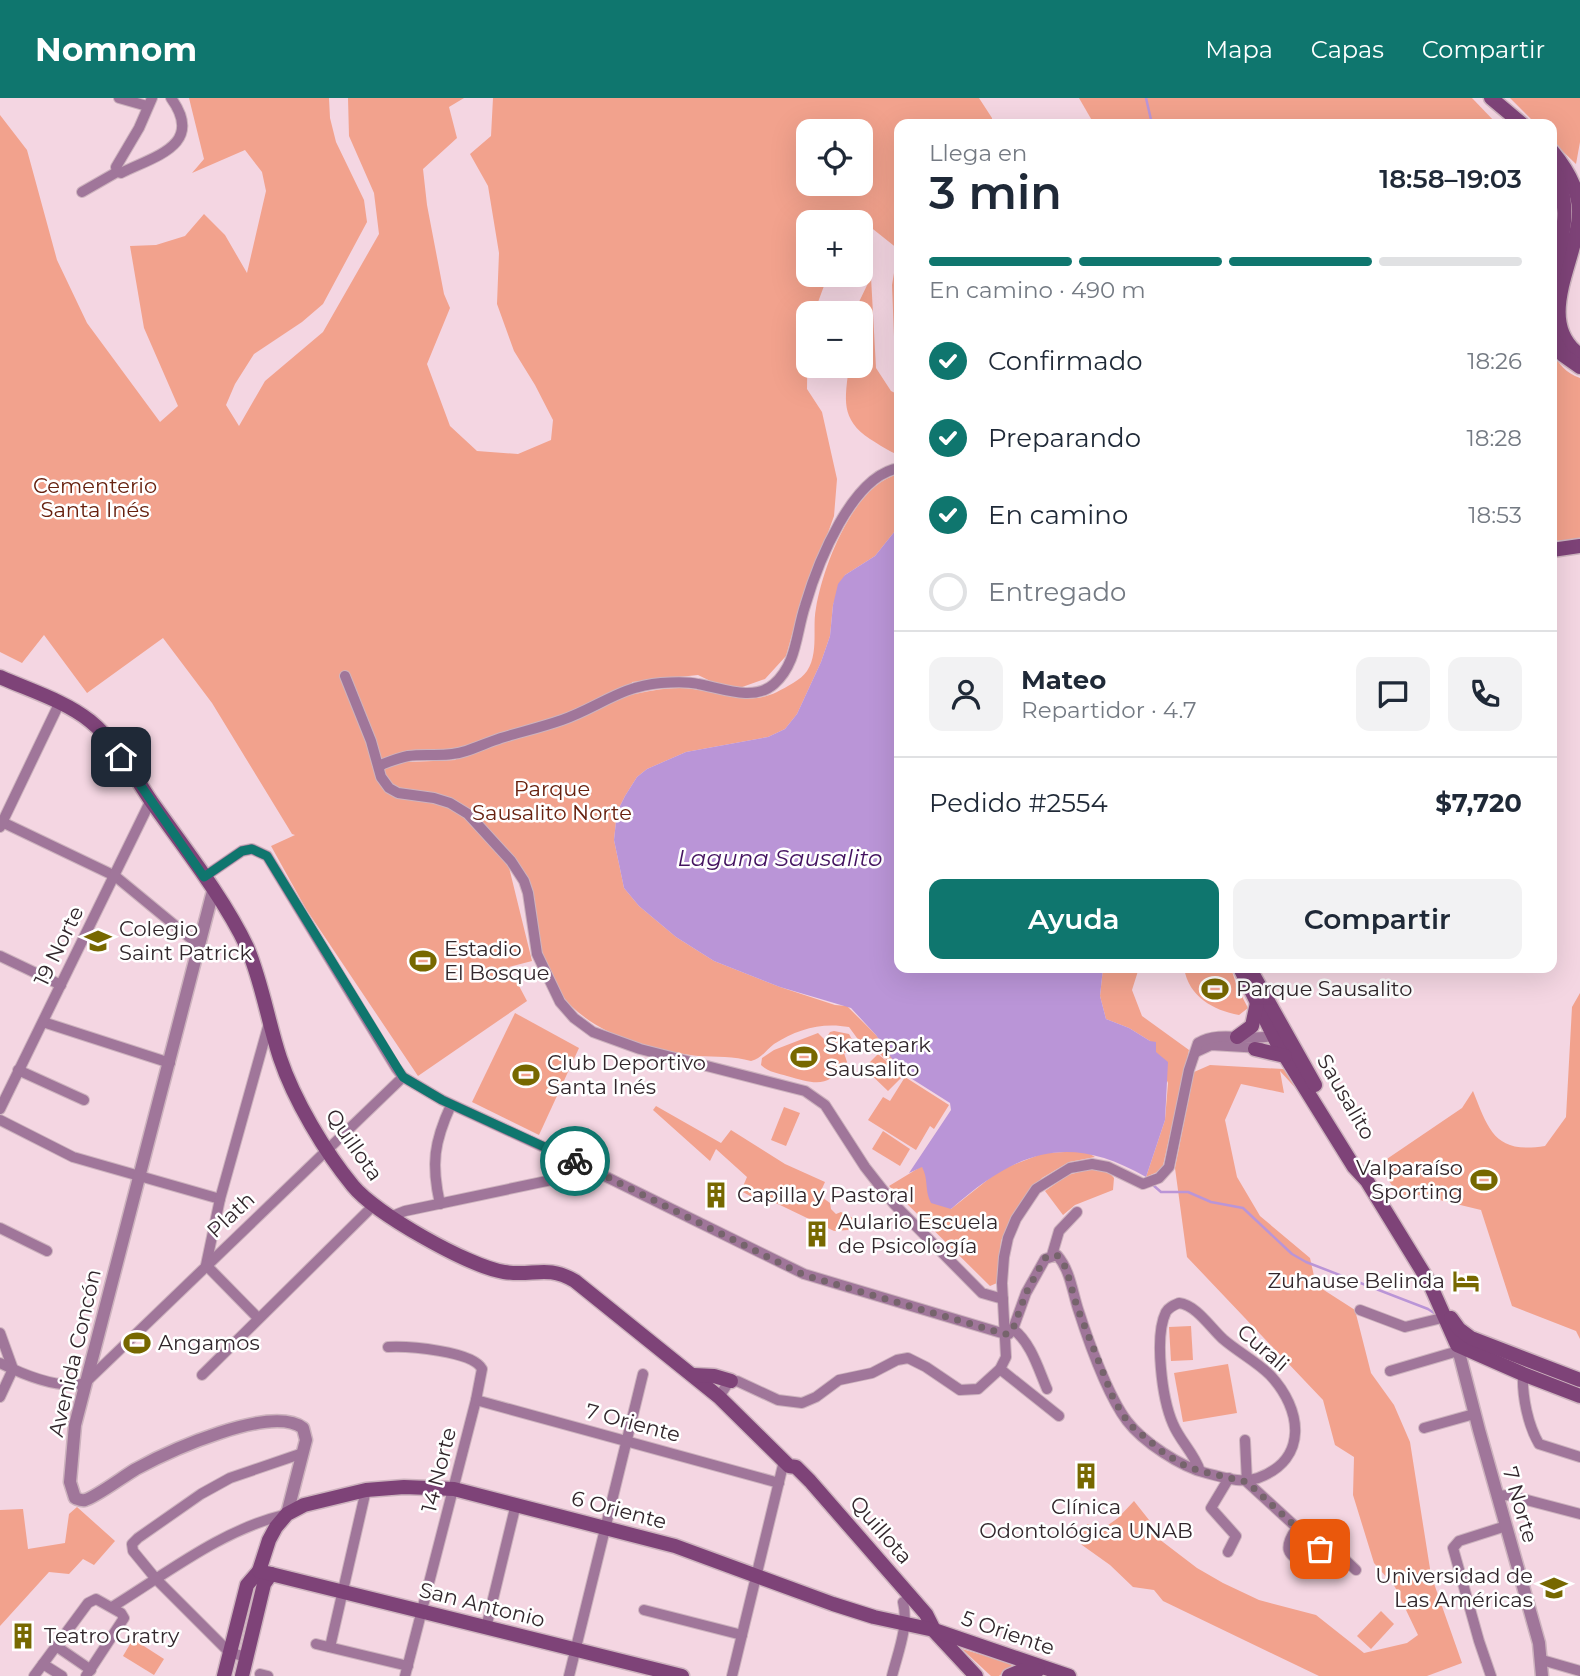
<!DOCTYPE html>
<html lang="es">
<meta charset="utf-8">
<style>
:root{--surface:#fff;--page:#f2f2f3;--text:#1f2937;--muted:#747a83;--line:#e0e1e3;--accent:#0f766e}
body{margin:0;font-family:Montserrat,sans-serif;background:var(--page);color:var(--text);height:100vh;display:flex;flex-direction:column;font-size:26px;white-space:nowrap}
*{box-sizing:border-box;margin:0}
p{font-size:23px;color:var(--muted)}
.icon{flex:none;width:38px;height:38px;fill:none;stroke:currentColor;stroke-width:2;stroke-linecap:round;stroke-linejoin:round}
.map{position:relative;flex:1;overflow:hidden}
.details{position:absolute;left:894px;top:21px;width:663px;height:854px;display:flex;flex-direction:column;background:var(--surface);border-radius:14px;box-shadow:0 7px 28px #0002}
.details>*{flex:none}
.fabs{position:absolute;left:796px;top:21px;display:grid;gap:14px}
.fabs a{display:grid;place-items:center;width:77px;height:77px;border-radius:14px;background:var(--surface);box-shadow:0 7px 28px #0002;font-size:35px}
.pin{position:absolute;display:grid;place-items:center;width:60px;height:60px;color:#fff;margin:-30px;border-radius:14px;box-shadow:0 4px 10px #0006}
.courier{position:absolute;display:grid;place-items:center;width:70px;height:70px;margin:-35px;border:5px solid #0f766e;border-radius:50%;background:#fff;color:#222;box-shadow:0 2px 9px #0007}
.overview em{font-style:normal;font-weight:600}
.overview div{display:flex;flex-direction:column-reverse}
.overview{display:flex;align-items:center;justify-content:space-between;height:119px;padding:0 35px}
h1{font-size:46px;font-weight:600;line-height:52px}
.bar{display:grid;grid-template-columns:repeat(4,1fr);gap:10px 7px;align-content:center;height:84px;padding:0 35px}
.bar i{height:9px;border-radius:5px;background:var(--line)}
.bar .current{background:var(--accent)}
.bar p{grid-column:span 4}
.line{display:flex;align-items:center;gap:18px;padding:0 35px;border-top:2px solid var(--line)}
.line div{flex:1}
.round{display:grid;place-items:center;flex:none;width:74px;height:74px;border-radius:14px;background:var(--page)}
ol{padding:0 35px;list-style:none}
li{display:flex;align-items:center;gap:21px;height:77px}
li p{margin-inline-start:auto}
li .icon{padding:7px;border-radius:50%;background:var(--accent);color:#fff;stroke-width:4}
li:last-child{color:var(--muted)}
li i{width:38px;height:38px;border:4px solid var(--line);border-radius:50%}
.cta{display:flex;gap:14px;margin-top:auto;padding:14px 35px}
.cta a{flex:1;height:80px;border-radius:14px;background:var(--accent);color:#fff;font-size:28px;font-weight:600;line-height:80px;text-align:center}
.cta a+a{background:var(--page);color:var(--text)}
header{display:flex;align-items:center;gap:42px;box-sizing:border-box;height:98px;padding:0 35px;background:var(--accent);color:#fff}
header strong{font-size:33px}
nav{display:flex;gap:38px;margin-inline-start:auto;font-size:24px}
.map>svg:first-child{display:block}
</style>
<header>
<strong>Nomnom</strong>
<nav><a>Mapa</a><a>Capas</a><a>Compartir</a></nav>
</header>
<div class="map">
<svg width="1580" height="1578" viewBox="0 0 1580 1578">
<rect width="100%" height="100%" fill="#f4d6e2"/>
<!-- green -->
<g fill="#f2a28d" fill-rule="evenodd">
<path d="M189 0H329L330 20 336 44 364 102 367 124 323 206 302 224 254 256 235 286 226 307 239 328 265 283 323 234 379 136 374 95 349 38 348 0H464L449 9 457 40 423 71 427 107 444 196 450 210 427 266 450 328 477 353 518 356 551 342 553 322 535 287 514 253 497 206 499 155 488 88 470 56 491 38 493 0H979L992 20V26H900L899 268 895 264 892 187 898 151 849 112 845 124H808V177H828L814 215H808L807 291 822 314 837 381 834 418 795 526 786 558 765 581 731 593 698 577 632 584 630 597C651 593 672 588 693 591 723 595 748 608 777 594 786 589 801 582 807 573 819 555 812 529 816 510 823 468 854 386 899 376V428L875 458 845 477 833 507 830 538 821 564 797 616 785 631 768 639 686 654 647 671 637 679 625 698 617 714 614 742 624 790 639 808 676 839 714 863 780 889 835 907 847 908 876 937 898 967 893 970 902 979 888 993 864 970 878 956 891 967 877 953 865 951 849 929C822 924 797 931 774 946 766 952 761 961 751 963 734 958 716 959 698 958 634 950 561 927 542 858 536 834 539 801 527 779 522 768 511 759 504 749L532 863 509 869 527 903 418 978 306 811 271 748 295 737 292 736 212 605 163 540 87 595 44 537 22 565 0 554V17L27 52 57 162 87 225 160 324 178 308 144 230 130 148 156 147 185 138 204 116 225 137 247 175 266 93 262 74 245 52 192 75 204 61ZM808 33H861V86H808ZM448 652 456 662 410 664 407 653Z"/>
<polygon points="1079,0 1472,0 1497,26 1094,26"/>
<polygon points="1510,0 1580,0 1580,44 1576,66 1552,43 1552,26 1536,26"/>
<path d="M871 179 876 270 891 293 899 297V357C888 353 880 347 870 341 840 321 845 301 849 268H861V215H856L858 206Z"/>
<path d="M1552 252C1558 266 1566 275 1580 280V441L1552 443Z"/>
<polygon points="1103,870 1162,870 1138,873 1132,892 1142,918 1189,952 1162,1072 1146,1079 1165,1022 1168,985 1150,943 1129,930 1106,921 1100,898"/>
<path d="M1184 870H1231L1237 889 1248 910 1239 917C1213 912 1189 899 1184 870Z"/>
<path d="M1580 895V1241L1576 1233 1512 1208 1481 1112 1419 1097 1400 1099 1378 1067 1462 1010 1473 993C1489 1033 1495 1056 1545 1048L1566 1019 1572 909Z"/>
<polygon points="515,915 579,950 539,1037 472,1004"/>
<path d="M834 933 849 936 855 947 851 953 844 955 847 964C827 991 816 986 787 978 778 975 768 974 761 967L762 960 774 952 818 935 825 942 830 934Z"/>
<polygon points="1210,967 1283,971 1288,974 1299,994 1280,973 1284,995 1241,986 1225,1022 1237,1079 1260,1118 1310,1160 1316,1187 1355,1212 1371,1275 1394,1307 1410,1344 1431,1477 1462,1565 1427,1578 1319,1578 1163,1503 1154,1492 1133,1489 1110,1467 1082,1447 1075,1434 1088,1426 1104,1430 1118,1420 1134,1403 1153,1427 1159,1441 1197,1470 1223,1485 1259,1502 1316,1517 1364,1555 1407,1545 1418,1537 1395,1489 1374,1465 1353,1397 1354,1359 1335,1347 1323,1302 1187,1159 1175,1070 1194,974"/>
<polygon points="905,979 949,1007 934,1031 930,1028 916,1052 868,1022 883,999 890,1003"/>
<polygon points="656,1008 721,1045 731,1032 785,1066 825,1084 819,1097 830,1105 831,1111 836,1116 841,1114 853,1120 854,1126 848,1132 834,1133 780,1107 773,1104 767,1107 741,1093 747,1079 716,1051 710,1063 653,1012"/>
<polygon points="784,1009 800,1015 786,1048 771,1042"/>
<polygon points="883,1033 910,1051 900,1068 872,1051"/>
<polygon points="1085,1053 1095,1059 1069,1064 1042,1080 1014,1114 1001,1143 997,1185 990,1188 889,1088 922,1068 928,1080 951,1111 1000,1072 1044,1055"/>
<polygon points="1090,1071 1107,1072 1114,1080 1113,1092 1075,1107 1063,1117 1045,1093 1068,1077"/>
<polygon points="1191,1228 1193,1262 1171,1263 1169,1229"/>
<polygon points="1228,1266 1237,1315 1183,1324 1174,1275"/>
<polygon points="77,1409 115,1443 94,1467 83,1461 69,1476 49,1474 0,1528 0,1412 23,1411 28,1451 65,1445 69,1416"/>
<polygon points="1381,1513 1394,1526 1371,1551 1357,1538"/>
<polygon points="133,1541 164,1561 154,1577 123,1558"/>
<polygon points="962,1551 1010,1565 1012,1568 999,1578 991,1578"/>
</g>
<!-- water -->
<path fill="#ba95d7" d="M899 428 900 870H1103L1100 898 1106 921 1129 930 1150 943 1156 944V954L1168 964 1165 1022 1146 1079C1067 1033 1016 1054 951 1111L931 1105C924 1092 929 1082 922 1069L909 1075 951 1012 950 1005 901 974 876 937 851 910 780 889 714 863 676 839 639 808 624 790 614 742 617 714 625 698 637 679 647 671 686 654 768 639 785 631 797 616 821 564 830 538 833 507 838 486 845 477 875 458Z"/>
<g fill="none" stroke-linecap="round" stroke-linejoin="round">
<!-- stream -->
<g stroke="#ba95d7" stroke-width="2.5">
<polyline points="1146,0 1152,26"/>
<polyline points="1153,1087 1161,1094 1188,1094 1211,1104 1243,1110 1292,1156 1306,1164 1428,1211 1437,1217"/>
</g>
<!-- minor casing -->
<g stroke="#cdb3be" stroke-width="12">
<g id="minor">
<polyline points="119,0 147,8"/>
<polyline points="117,74 116,69 139,30 152,0"/>
<path d="M82 94 117 74 121 75C155 58 205 47 171 0"/>
<polyline points="345,578 371,643 381,679 389,690 398,695 434,700 450,705 468,716 511,763 524,783 528,795 537,856 560,904 574,920 593,934 640,951 805,993 825,1007 865,1069 894,1106 982,1195 1003,1201"/>
<path d="M379 669 383 666C391 663 399 660 408 658 427 655 447 660 466 653 478 649 489 644 501 640 521 634 542 629 562 622 597 610 621 588 661 585 673 584 686 583 698 586 721 590 754 604 774 586 797 566 796 535 805 508 817 467 852 376 900 370"/>
<polyline points="0,723 115,778 200,848"/>
<polyline points="0,729 59,606"/>
<polyline points="204,779 242,753 252,751 267,758 396,970 403,979 442,1002 574,1063 804,1176 1005,1236"/>
<polyline points="0,858 61,887"/>
<polyline points="43,924 170,965"/>
<polyline points="1196,954 1211,947 1261,950"/>
<polyline points="18,972 84,1002"/>
<polyline points="0,1011 151,702"/>
<polyline points="0,1022 73,1059 220,1101"/>
<path d="M440 1106C431 1066 434 1044 451 1007"/>
<polyline points="390,1119 405,1113 561,1080 574,1063"/>
<polyline points="0,1130 47,1153"/>
<polyline points="1052,1157 1059,1133 1077,1114"/>
<polyline points="1360,1212 1405,1229 1446,1219"/>
<polyline points="258,1220 206,1167 220,1101 269,925"/>
<path d="M1013 1231C1031 1245 1038 1270 1047 1291"/>
<polyline points="0,1235 13,1271 0,1299"/>
<path d="M1005 1236H1009L1013 1231 1026 1195 1045 1161 1057 1157C1070 1172 1072 1192 1078 1211 1088 1242 1108 1298 1127 1323 1143 1344 1181 1369 1206 1375 1223 1379 1241 1386 1258 1380 1309 1361 1302 1311 1270 1277 1256 1263 1238 1254 1223 1241 1210 1229 1196 1207 1179 1205 1174 1207 1169 1209 1166 1214 1154 1238 1162 1301 1173 1326 1180 1343 1194 1355 1200 1373"/>
<path d="M388 1249C408 1248 473 1253 482 1271L476 1302 405 1578"/>
<path d="M0 1265C24 1277 59 1292 85 1285L403 979"/>
<polyline points="1000,1271 1059,1318"/>
<polyline points="1390,1273 1458,1253"/>
<path d="M1523 1276C1522 1299 1528 1327 1539 1346L1580 1359"/>
<polyline points="202,1277 374,1107"/>
<path d="M719 1299 728 1285 737 1283 778 1302 802 1305 816 1299 839 1282 872 1275 897 1262 908 1260 926 1269 960 1292 978 1291 1000 1271 1006 1259 1002 1185 1004 1159 1008 1140 1016 1121 1036 1091 1070 1070 1092 1066 1108 1069 1143 1086 1159 1080 1169 1069 1189 972 1198 945C1221 931 1251 945 1277 937"/>
<polyline points="476,1302 779,1385"/>
<polyline points="1424,1330 1474,1316"/>
<polyline points="1245,1342 1247,1384 1320,1451 1336,1453 1356,1472"/>
<polyline points="1497,1398 1508,1397 1580,1416"/>
<path d="M1296 1431C1284 1449 1285 1457 1307 1467L1313 1463 1320 1451"/>
<polyline points="1228,1454 1236,1438 1211,1410 1229,1380"/>
<path d="M112 1509C169 1474 221 1432 287 1416"/>
<polyline points="644,1512 742,1537"/>
<polyline points="486,1530 516,1406"/>
<polyline points="316,1546 408,1568"/>
<polyline points="56,1548 91,1572"/>
<polyline points="330,1549 366,1392"/>
<polyline points="246,1559 229,1554 156,1481 133,1453 132,1446 138,1440 201,1396 230,1380 303,1355"/>
<polyline points="1542,1562 1580,1573"/>
<polyline points="43,1566 62,1578"/>
<polyline points="260,1576 268,1578"/>
<polyline points="34,1578 88,1505 96,1501 121,1515 124,1520 86,1578"/>
<polyline points="569,1578 643,1276"/>
<polyline points="732,1578 784,1363"/>
<path d="M892 1578C898 1554 909 1528 903 1504"/>
<polyline points="1491,1578 1479,1543 1453,1450 1459,1443 1506,1428"/>
</g>
</g>
<!-- tertiary casing -->
<g stroke="#cdb3be" stroke-width="15">
<g id="tertiary">
<path d="M213 793 75 1327 70 1384 75 1400C78 1401 82 1403 85 1402 96 1399 124 1378 136 1371 169 1353 271 1306 303 1330L306 1342 287 1416"/>
<polyline points="1462,1242 1457,1247 1479,1332 1539,1545 1542,1578"/>
</g>
</g>
<!-- secondary casing -->
<g stroke="#cdb3be" stroke-width="17">
<g id="secondary">
<polyline points="1491,0 1522,26"/>
<path d="M1552 53C1566 70 1580 93 1579 116 1578 160 1533 223 1580 257"/>
<path d="M1552 69C1574 105 1562 143 1552 180"/>
<polyline points="1552,239 1563,257 1580,269"/>
<polyline points="1552,452 1580,448"/>
<path d="M0 579C29 592 65 603 90 623 115 643 133 676 151 703 182 747 224 800 247 849 262 884 268 924 280 960 294 1002 325 1054 353 1088 376 1116 468 1168 504 1174 533 1179 546 1166 575 1183L719 1299 789 1368 796 1369 810 1383 926 1516 934 1532"/>
<polyline points="1240,870 1277,945 1354,1069 1367,1083 1429,1184 1457,1247 1523,1276 1580,1298"/>
<polyline points="1251,873 1315,987"/>
<polyline points="1237,939 1252,928 1257,905"/>
<polyline points="1255,951 1285,958"/>
<polyline points="1451,1220 1459,1231 1471,1240 1580,1282"/>
<polyline points="693,1277 714,1278 731,1283"/>
<polyline points="935,1534 976,1578"/>
<polyline points="224,1578 247,1487 259,1473"/>
<polyline points="242,1578 264,1486 271,1476"/>
<polyline points="682,1578 259,1473 269,1442 276,1429 287,1416 304,1407 366,1392 404,1389 454,1391 675,1448 833,1506 874,1519 934,1532 1069,1578"/>
<polyline points="1009,1578 1023,1572 1038,1572"/>
</g>
</g>
<!-- minor -->
<use href="#minor" stroke="#a0769a" stroke-width="10"/>
<!-- tertiary -->
<use href="#tertiary" stroke="#a0769a" stroke-width="12"/>
<!-- secondary -->
<use href="#secondary" stroke="#7e4378" stroke-width="14"/>
</g>
<g fill="none" stroke-linecap="round" stroke-linejoin="round">
<!-- done -->
<polyline stroke="#76646c" stroke-width="7" stroke-dasharray="0 12.6" points="575,1063 804,1177 1005,1236 1009,1236 1013,1231 1026,1195 1045,1160 1057,1157 1066,1170 1077,1209 1114,1302 1129,1326 1164,1355 1184,1367 1200,1373 1247,1384 1320,1451"/>
<!-- route -->
<polyline stroke="#0f766e" stroke-width="9" points="121,659 204,779 242,753 252,751 267,758 403,979 442,1002 575,1063"/>
</g>
<!-- icons -->
<defs>
<g id="school-bare" transform="scale(2.1)"><path d="M0-5L7-2L0 1L-7-2ZM-4 1L0 2.5L4 1V4Q0 6-4 4Z" fill="#776800" stroke="#fff" stroke-width="2.5" paint-order="stroke"/></g>
<g id="stadium-bare" transform="scale(2.1)"><path d="M0-5a6.5 5 0 1 0 0 10a6.5 5 0 1 0 0-10ZM-3.5-1.8h7v3.6h-7Z" fill="#776800" stroke="#fff" stroke-width="2.5" paint-order="stroke"/></g>
<g id="building-bare" transform="scale(2.1)"><path d="M-4-6H4V6H1V3H-1V6H-4ZM-2.5-4.3h1.7v1.8h-1.7ZM.8-4.3h1.7v1.8H.8ZM-2.5-1h1.7V.8h-1.7ZM.8-1h1.7V.8H.8Z" fill="#776800" stroke="#fff" stroke-width="2.5" paint-order="stroke"/></g>
<g id="hotel-bare" transform="scale(2.1)"><path d="M-6-4.5h1.5V1H6V5H4.5V3h-9V5H-6ZM-4 0a1.8 1.8 0 1 1 3.6 0ZM.5 0V-2.5h3Q6-2.5 6 0Z" fill="#776800" stroke="#fff" stroke-width="2.5" paint-order="stroke"/></g>
<g id="university-bare" transform="scale(2.1)"><path d="M0-5L7-2L0 1L-7-2ZM-4 1L0 2.5L4 1V4Q0 6-4 4Z" fill="#776800" stroke="#fff" stroke-width="2.5" paint-order="stroke"/></g>
</defs>
<g fill-rule="evenodd">
<use href="#school-bare" x="98" y="843"/>
<use href="#stadium-bare" x="423" y="863"/>
<use href="#stadium-bare" x="1215" y="891"/>
<use href="#stadium-bare" x="804" y="959"/>
<use href="#stadium-bare" x="526" y="977"/>
<use href="#stadium-bare" x="1484" y="1082"/>
<use href="#building-bare" x="716" y="1097"/>
<use href="#building-bare" x="817" y="1136"/>
<use href="#hotel-bare" x="1466" y="1183"/>
<use href="#stadium-bare" x="137" y="1245"/>
<use href="#building-bare" x="1086" y="1378"/>
<use href="#university-bare" x="1554" y="1490"/>
<use href="#building-bare" x="23" y="1538"/>
</g>
<g text-anchor="middle" stroke-width="5" stroke-linejoin="round" paint-order="stroke">
<!-- park labels -->
<g font-size="21" fill="#67210f" stroke="#fff">
<text x="95" y="395">Cementerio<tspan x="95" dy="24">Santa Inés</tspan></text>
<text x="552" y="698">Parque<tspan x="552" dy="24">Sausalito Norte</tspan></text>
</g>
<!-- poi labels -->
<g font-size="21" fill="#32272c" stroke="#fff" text-anchor="start">
<text x="119" y="838">Colegio<tspan x="119" dy="24">Saint Patrick</tspan></text>
<text x="444" y="858">Estadio<tspan x="444" dy="24">El Bosque</tspan></text>
<text x="1236" y="898">Parque Sausalito</text>
<text x="825" y="954">Skatepark<tspan x="825" dy="24">Sausalito</tspan></text>
<text x="547" y="972">Club Deportivo<tspan x="547" dy="24">Santa Inés</tspan></text>
<text x="1463" y="1077" text-anchor="end">Valparaíso<tspan x="1463" dy="24">Sporting</tspan></text>
<text x="737" y="1104">Capilla y Pastoral</text>
<text x="838" y="1131">Aulario Escuela<tspan x="838" dy="24">de Psicología</tspan></text>
<text x="1445" y="1190" text-anchor="end">Zuhause Belinda</text>
<text x="158" y="1252">Angamos</text>
<text x="1086" y="1416" text-anchor="middle">Clínica<tspan x="1086" dy="24">Odontológica UNAB</tspan></text>
<text x="1533" y="1485" text-anchor="end">Universidad de<tspan x="1533" dy="24">Las Américas</tspan></text>
<text x="44" y="1545">Teatro Gratry</text>
</g>
<!-- street labels -->
<g font-size="21" fill="#32272c" stroke="#fff">
<text transform="translate(59 848) rotate(-64)" y="7">19 Norte</text>
<text transform="translate(1346 999) rotate(60)" y="7">Sausalito</text>
<text transform="translate(354 1047) rotate(55)" y="7">Quillota</text>
<text transform="translate(231 1117) rotate(-43)" y="7">Plath</text>
<text transform="translate(1263 1250) rotate(41)" y="7">Curali</text>
<text transform="translate(75 1255) rotate(-77)" y="7">Avenida Concón</text>
<text transform="translate(633 1325) rotate(15)" y="7">7 Oriente</text>
<text transform="translate(439 1372) rotate(-76)" y="7">14 Norte</text>
<text transform="translate(1520 1407) rotate(74)" y="7">7 Norte</text>
<text transform="translate(619 1412) rotate(15)" y="7">6 Oriente</text>
<text transform="translate(881 1432) rotate(49)" y="7">Quillota</text>
<text transform="translate(482 1507) rotate(14)" y="7">San Antonio</text>
<text transform="translate(1008 1535) rotate(19)" y="7">5 Oriente</text>
</g>
<!-- water labels -->
<g font-size="23" font-style="italic" fill="#441360" stroke="#fff">
<text x="780" y="768">Laguna Sausalito</text>
</g>
</g>
</svg>
<div class="fabs">
<a><svg class="icon" aria-label="locate" viewBox="0 0 24 24"><circle cx="12" cy="12" r="6"/><path d="M12 2v4M12 18v4M2 12h4M18 12h4"/></svg></a>
<a>+</a>
<a>−</a>
</div>
<div class="pin" style="left:1320px;top:1451px;background:#ea580c"><svg class="icon" aria-label="bag" viewBox="0 0 24 24"><path d="M5 8h14l-1 12H6zM9 8a3 3 0 0 1 6 0"/></svg></div>
<div class="pin" style="left:121px;top:659px;background:#1f2937"><svg class="icon" aria-label="home" viewBox="0 0 24 24"><path d="M3 11l9-7 9 7M6 9v11h12V9"/></svg></div>
<div class="courier" style="left:575px;top:1063px"><svg class="icon" aria-label="bike" viewBox="0 0 24 24"><circle cx="6" cy="16" r="4"/><circle cx="18" cy="16" r="4"/><path d="M6 16l4-8h5l3 8M10 8l3 8H6M13 5h3"/></svg></div>
<section class="details">
<div class="overview"><div><h1>3 min</h1><p>Llega en</p></div><em>18:58–19:03</em></div>
<div class="bar"><i class="current"></i><i class="current"></i><i class="current"></i><i></i><p>En camino · 490 m</p></div>
<ol>
<li><svg class="icon" aria-label="check" viewBox="0 0 24 24"><path d="M5 12l5 5 9-10"/></svg>Confirmado<p>18:26</p></li>
<li><svg class="icon" aria-label="check" viewBox="0 0 24 24"><path d="M5 12l5 5 9-10"/></svg>Preparando<p>18:28</p></li>
<li><svg class="icon" aria-label="check" viewBox="0 0 24 24"><path d="M5 12l5 5 9-10"/></svg>En camino<p>18:53</p></li>
<li><i></i>Entregado</li>
</ol>
<div class="line" style="height:126px"><a class="round"><svg class="icon" aria-label="person" viewBox="0 0 24 24"><circle cx="12" cy="8" r="4"/><path d="M4 21q1-7 8-7t8 7"/></svg></a><div><b>Mateo</b><p>Repartidor · 4.7</p></div><a class="round"><svg class="icon" aria-label="chat" viewBox="0 0 24 24"><path d="M4 5h16v11H9l-5 4z"/></svg></a><a class="round"><svg class="icon" aria-label="phone" viewBox="0 0 24 24"><path d="M5 4h4l2 5-3 2q2 4 5 5l2-3 5 2v4C11 20 4 13 5 4z"/></svg></a></div>
<div class="line" style="height:91px"><div>Pedido #2554</div><b>$7,720</b></div>
<div class="cta"><a>Ayuda</a><a>Compartir</a></div>
</section>
</div>
